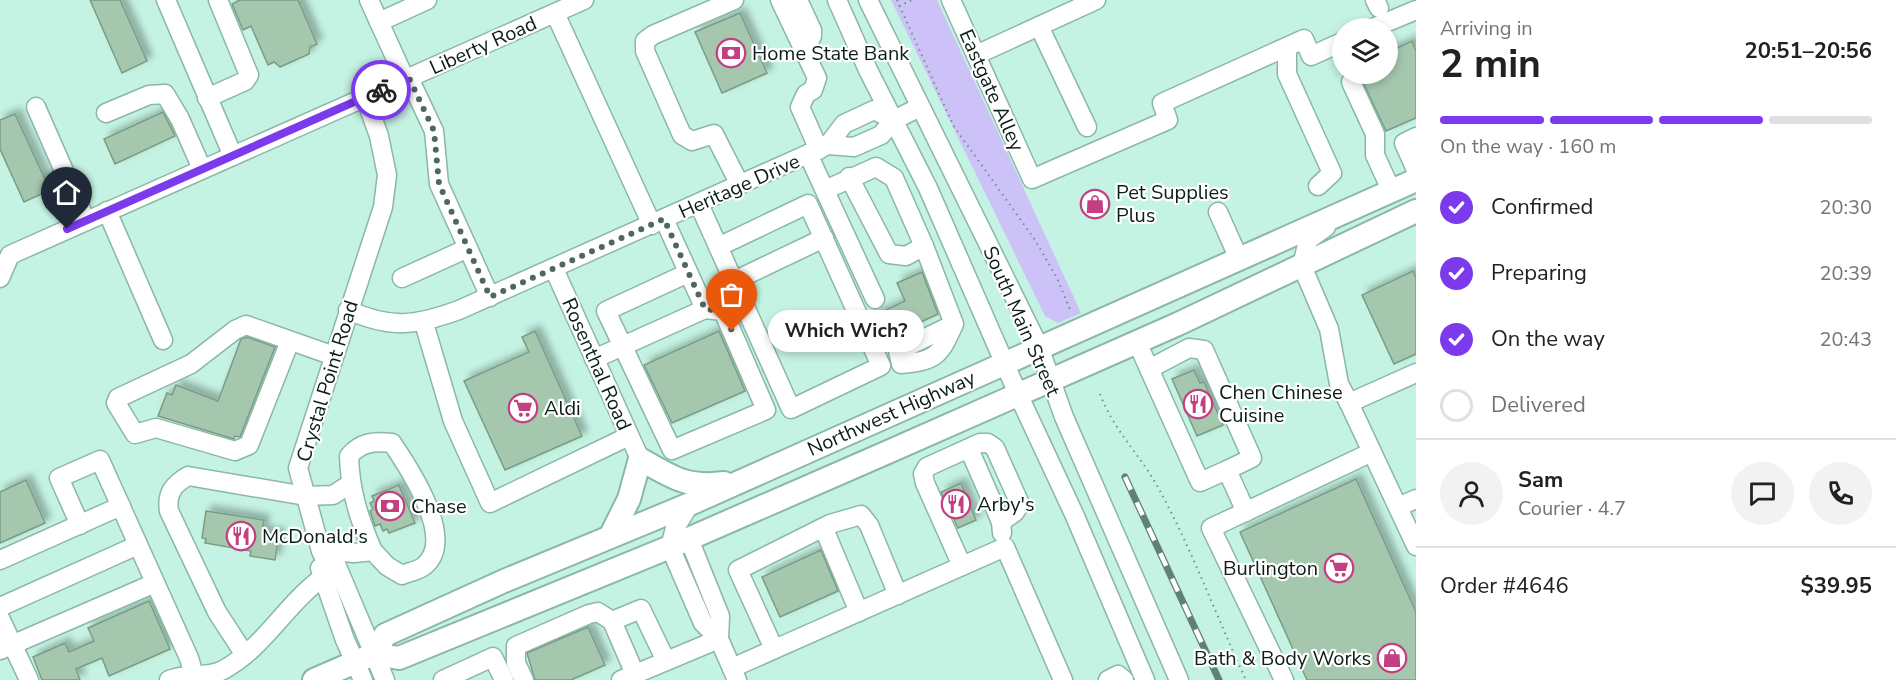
<!DOCTYPE html>
<meta charset="utf-8">
<style>
:root{--surface:#fff;--page:#f2f2f2;--text:#202124;--muted:#757577;--line:#e0e0e0;--accent:#7c3aed}
body{margin:0;font-family:"Nunito Sans",sans-serif;background:var(--page);color:var(--text);height:100vh;display:flex;flex-direction:column;font-size:22px;white-space:nowrap}
*{box-sizing:border-box;margin:0}
p{font-size:20px;color:var(--muted)}
.icon{flex:none;width:33px;height:33px;fill:none;stroke:currentColor;stroke-width:2;stroke-linecap:round;stroke-linejoin:round}
.map{position:relative;flex:1;overflow:hidden}
.details{display:flex;flex-direction:column;background:var(--surface);width:480px}
.details>*{flex:none}
.tools{position:absolute;left:1332px;top:18px;display:grid;gap:12px}
.tools a{display:grid;place-items:center;width:66px;height:66px;border-radius:50%;background:var(--surface);box-shadow:0 3px 9px #0003;font-size:30px}
.pin{position:absolute;display:grid;place-items:center;width:51px;height:51px;color:#fff;margin:-62px -26px;border-radius:50% 50% 50% 0;rotate:-45deg;box-shadow:0 0 6px #0007}
.pin .icon{rotate:45deg}
.courier{position:absolute;display:grid;place-items:center;width:60px;height:60px;margin:-30px;border:4px solid #7c3aed;border-radius:50%;background:#fff;color:#222;box-shadow:0 2px 8px #0007}
.bubble{position:absolute;height:42px;border-radius:21px;background:var(--surface);box-shadow:0 3px 9px #0003;font-size:20px;font-weight:700;line-height:42px;text-align:center}
.summary em{font-style:normal;font-weight:700}
.summary div{display:flex;flex-direction:column-reverse}
.summary{display:flex;align-items:center;justify-content:space-between;height:102px;padding:0 24px}
h1{font-size:39px;font-weight:700;line-height:45px}
.bar{display:grid;grid-template-columns:repeat(4,1fr);gap:9px 6px;align-content:center;height:72px;padding:0 24px}
.bar i{height:8px;border-radius:4px;background:var(--line)}
.bar .on{background:var(--accent)}
.bar p{grid-column:span 4}
.line{display:flex;align-items:center;gap:15px;padding:0 24px;border-top:2px solid var(--line)}
.line div{flex:1}
.round{display:grid;place-items:center;flex:none;width:63px;height:63px;border-radius:32px;background:var(--page)}
ol{padding:0 24px;list-style:none}
li{display:flex;align-items:center;gap:18px;height:66px}
li p{margin-inline-start:auto}
li .icon{padding:6px;border-radius:50%;background:var(--accent);color:#fff;stroke-width:4}
li:last-child{color:var(--muted)}
li i{width:33px;height:33px;border:3px solid var(--line);border-radius:50%}
main{display:flex;flex:1;min-height:0}
.map>svg:first-child{display:block}
</style>
<main>
<div class="map">
<svg width="1416" height="680" viewBox="0 0 1416 680">
<defs>
<filter id="shadow"><feDropShadow dx="5.5" dy="-5.5" stdDeviation="3" flood-color="#0004"/></filter>
</defs>
<rect width="100%" height="100%" fill="#c4f2e3"/>
<!-- green -->
<polygon fill="#ccc2f8" points="891,0 937,0 1081,313 1058,323 1045,316"/>
<!-- building -->
<g fill="#a4c7ad" stroke="#7a9c84" stroke-width="1.5" filter="url(#shadow)">
<polygon points="90,0 120,0 147,61 122,73"/>
<polygon points="240,0 298,0 317,44 310,47 309,54 280,67 274,62 268,65 251,26 243,30 232,4"/>
<polygon points="740,13 767,73 722,93 695,32"/>
<polygon points="1412,41 1416,51 1416,118 1386,131 1362,80 1377,74 1388,74 1388,52"/>
<polygon points="163,112 175,136 115,164 104,139"/>
<polygon points="15,114 50,190 24,202 0,149 0,120"/>
<polygon points="1413,271 1416,278 1416,354 1394,364 1362,295"/>
<polygon points="922,272 938,314 882,340 871,317 905,301 897,283"/>
<polygon points="535,331 582,436 505,470 464,381 529,352 522,337"/>
<polygon points="719,331 745,391 672,423 644,365"/>
<polygon points="247,337 275,347 240,437 235,436 234,439 158,416 167,393 172,395 176,385 218,401 241,339"/>
<polygon points="1194,370 1200,383 1204,382 1223,425 1197,436 1172,379"/>
<polygon points="1356,479 1416,612 1416,680 1307,680 1240,532"/>
<polygon points="26,480 45,523 0,543 0,492"/>
<polygon points="961,483 976,520 958,528 941,492"/>
<polygon points="399,485 415,523 389,533 387,529 383,531 380,524 375,526 370,511 373,509 370,503 374,501 372,496"/>
<polygon points="206,511 264,520 262,531 279,534 275,560 250,556 251,551 205,543 206,539 202,538"/>
<polygon points="821,550 838,591 780,617 762,577"/>
<polygon points="149,601 170,649 109,676 102,658 76,669 80,680 42,680 33,657 65,643 69,652 94,641 88,628"/>
<polygon points="588,627 605,665 571,680 535,680 527,653"/>
</g>
<g fill="none" stroke-linecap="round" stroke-linejoin="round">
<!-- minor casing -->
<g stroke="#8ab7a9" stroke-width="21">
<g id="minor">
<polyline points="166,0 233,156"/>
<polyline points="369,0 405,79"/>
<polyline points="734,0 653,35 645,41 645,51 682,135 692,141 714,134 740,185"/>
<polyline points="780,0 817,78 813,90 806,94 800,107 819,150"/>
<polyline points="798,0 812,30 812,36 804,51"/>
<polyline points="837,0 868,70 928,188 1018,394 1074,514 1145,680"/>
<polyline points="868,0 1039,347 1064,417 1179,680"/>
<polyline points="951,0 1032,179 1168,120 1162,103 1304,39 1311,56 1342,42"/>
<polyline points="1375,0 1379,8"/>
<polyline points="555,13 652,225"/>
<polyline points="379,22 427,0"/>
<polyline points="1039,26 1087,127"/>
<polyline points="1373,28 1416,10"/>
<polyline points="1287,47 1287,74 1332,173 1318,186"/>
<polyline points="976,55 1096,0"/>
<polyline points="409,78 434,131 439,184 490,297"/>
<polyline points="1351,82 1375,134 1375,155 1391,190"/>
<polyline points="365,97 379,136 387,175 383,207 298,468 321,551 324,557 336,564 385,680"/>
<polyline points="207,98 245,81 249,75 218,0"/>
<polyline points="36,107 86,221"/>
<polyline points="106,113 149,95 165,94 180,119 202,169"/>
<polyline points="1416,137 1404,143 1416,170"/>
<polyline points="828,145 854,147 881,135 894,120 920,107"/>
<polyline points="808,154 875,299"/>
<polyline points="825,190 876,167 894,178 924,246 906,256 889,254 849,177"/>
<polyline points="699,204 791,409 881,366 808,204 718,247"/>
<polyline points="107,211 163,340"/>
<polyline points="1218,212 1239,259"/>
<polyline points="1326,227 1308,240 1302,266 1329,329 1339,384 1349,403"/>
<path d="M924 246 954 324 898 351 901 364C937 361 940 355 954 324"/>
<polyline points="554,269 640,459"/>
<polyline points="688,273 606,311 672,450 766,410 723,311 705,309"/>
<polyline points="0,278 10,255 584,0"/>
<polyline points="402,278 468,248"/>
<polyline points="734,281 824,238"/>
<path d="M348 310C391 329 415 326 459 310L828 145 844 124 874 110 894 120"/>
<polyline points="424,323 453,421 490,503 629,436"/>
<polyline points="290,341 249,445 235,451 156,428 135,434 116,403 118,398 191,364 235,330 246,325 334,356"/>
<polyline points="1137,342 1200,482 1227,470 1246,512"/>
<polyline points="594,359 705,309 664,219"/>
<polyline points="1149,369 1189,348 1204,350 1252,458 1227,470"/>
<polyline points="1416,373 1349,403 1416,546"/>
<polyline points="973,458 1001,522 1002,533"/>
<polyline points="690,504 675,528 670,547 703,623 719,639 737,680"/>
<polyline points="1398,507 1416,499"/>
<polyline points="80,525 59,478 100,460 189,658 194,675"/>
<polyline points="824,529 859,612"/>
<polyline points="689,539 720,616 719,639"/>
<path d="M321 550 354 553 373 551 387 566 402 575C408 572 418 571 424 566 457 540 409 468 392 443 374 441 361 442 349 456 350 491 359 519 373 551"/>
<polyline points="0,560 121,506"/>
<polyline points="962,566 925,483 923,474 927,467 980,443 988,443 995,448 1020,504 1015,512 1001,522"/>
<polyline points="320,568 345,640 363,680"/>
<polyline points="0,607 138,545"/>
<polyline points="0,618 29,680"/>
<polyline points="774,649 738,570 830,524 861,515 869,525 898,595"/>
<polyline points="0,650 155,583"/>
<path d="M245 655 217 612 169 511C166 493 174 484 188 476L306 496 333 495 350 484"/>
<polyline points="732,668 1005,547 1063,680"/>
<polyline points="635,674 612,621 641,609 666,661"/>
<path d="M169 680C187 672 206 679 223 670 264 648 285 605 322 578"/>
<polyline points="443,680 493,657 504,680"/>
<polyline points="524,680 516,663 516,646 589,614 598,612 612,621"/>
<polyline points="621,680 719,639"/>
<polyline points="1108,680 1118,675 1124,680"/>
<polyline points="1284,680 1211,528 1372,452"/>
</g>
</g>
<!-- major casing -->
<g stroke="#8ab7a9" stroke-width="26">
<g id="major">
<path d="M611 535 629 499 640 459C672 477 686 488 724 483"/>
<polyline points="374,654 385,635 504,581 690,504 1416,180"/>
<polyline points="314,680 374,654 399,658 670,547 888,452 1178,324 1416,211"/>
</g>
</g>
<!-- path -->
<g stroke="#719288" stroke-width="2" stroke-dasharray="1.5 4.5" stroke-linecap="butt">
<polyline points="897,0 953,125 1035,240 1057,278 1071,312"/>
<polyline points="899,6 912,0"/>
<path d="M1100 394C1115 433 1141 455 1160 491 1193 552 1217 618 1246 680"/>
</g>
<!-- minor -->
<use href="#minor" stroke="#fff" stroke-width="18"/>
<!-- major -->
<use href="#major" stroke="#fff" stroke-width="22"/>
<!-- rail casing -->
<g stroke="#618076" stroke-width="7">
<polyline id="rail" points="1125,477 1219,680"/>
</g>
<!-- rail -->
<use href="#rail" stroke="#fff" stroke-width="4.5" stroke-dasharray="14" stroke-linecap="butt"/>
</g>
<g fill="none" stroke-linecap="round" stroke-linejoin="round">
<!-- done -->
<polyline stroke="#4c685f" stroke-width="6" stroke-dasharray="0 10.8" points="381,90 409,78 434,131 439,184 490,297 664,219 705,309 723,311 732,331"/>
<!-- route -->
<polyline stroke="#7c3aed" stroke-width="8" points="67,229 381,90"/>
</g>
<!-- icons -->
<defs>
<g id="bank-ring" transform="scale(1.5)"><circle r="9.5" fill="#fff" stroke="#c43f81" stroke-width="1.5"/><path d="M-6-4H6V4H-6ZM0-2.3a2.3 2.3 0 1 0 0 4.6a2.3 2.3 0 1 0 0-4.6Z" fill="#c43f81"/></g>
<g id="shop-ring" transform="scale(1.5)"><circle r="9.5" fill="#fff" stroke="#c43f81" stroke-width="1.5"/><path d="M-5-2.5h2.3a2.7 3.5 0 0 1 5.4 0H5L5.5 6h-11ZM-1.5-2.5h3a1.5 2.3 0 0 0-3 0Z" fill="#c43f81"/></g>
<g id="restaurant-ring" transform="scale(1.5)"><circle r="9.5" fill="#fff" stroke="#c43f81" stroke-width="1.5"/><path d="M-5-6h1v4h1v-4h1v4h1v-4h1v5L-1.5 .5V6h-2V.5L-5-1ZM5-6V6H3V1.5H1.5Q1.5-4 5-6Z" fill="#c43f81"/></g>
<g id="supermarket-ring" transform="scale(1.5)"><circle r="9.5" fill="#fff" stroke="#c43f81" stroke-width="1.5"/><path d="M-6-5.5h2.5l.6 2H6L4.5 2H-2.5L-4.4-4H-6ZM-1.5 3.2a1.3 1.3 0 1 0 .1 0ZM3 3.2a1.3 1.3 0 1 0 .1 0Z" fill="#c43f81"/></g>
</defs>
<g fill-rule="evenodd">
<use href="#bank-ring" x="731" y="53"/>
<use href="#shop-ring" x="1095" y="204"/>
<use href="#restaurant-ring" x="1198" y="404"/>
<use href="#supermarket-ring" x="523" y="408"/>
<use href="#restaurant-ring" x="956" y="504"/>
<use href="#bank-ring" x="390" y="506"/>
<use href="#restaurant-ring" x="241" y="536"/>
<use href="#supermarket-ring" x="1339" y="568"/>
<use href="#shop-ring" x="1392" y="658"/>
</g>
<g text-anchor="middle" stroke-width="4.5" stroke-linejoin="round" paint-order="stroke">
<!-- street labels -->
<g font-size="20" fill="#0b1d18" stroke="#fff">
<text transform="translate(483 45) rotate(-24)" y="7">Liberty Road</text>
<text transform="translate(992 90) rotate(66)" y="7">Eastgate Alley</text>
<text transform="translate(739 186) rotate(-24)" y="7">Heritage Drive</text>
<text transform="translate(1022 321) rotate(66)" y="7">South Main Street</text>
<text transform="translate(597 364) rotate(66)" y="7">Rosenthal Road</text>
<text transform="translate(327 381) rotate(-73)" y="7">Crystal Point Road</text>
<text transform="translate(891 413) rotate(-24)" y="7">Northwest Highway</text>
</g>
<!-- poi labels -->
<g font-size="20" fill="#0b1d18" stroke="#fff" text-anchor="start">
<text x="752" y="60">Home State Bank</text>
<text x="1116" y="199">Pet Supplies<tspan x="1116" dy="23">Plus</tspan></text>
<text x="1219" y="399">Chen Chinese<tspan x="1219" dy="23">Cuisine</tspan></text>
<text x="544" y="415">Aldi</text>
<text x="977" y="511">Arby's</text>
<text x="411" y="513">Chase</text>
<text x="262" y="543">McDonald's</text>
<text x="1318" y="575" text-anchor="end">Burlington</text>
<text x="1371" y="665" text-anchor="end">Bath &amp; Body Works</text>
</g>
</g>
</svg>
<div class="tools">
<a><svg class="icon" aria-label="layers" viewBox="0 0 24 24"><path d="M12 4l9 5-9 5-9-5zM3 14l9 5 9-5"/></svg></a>
</div>
<div class="pin" style="left:732px;top:331px;background:#ea580c"><svg class="icon" aria-label="bag" viewBox="0 0 24 24"><path d="M5 8h14l-1 12H6zM9 8a3 3 0 0 1 6 0"/></svg></div>
<div class="pin" style="left:67px;top:229px;background:#1f2937"><svg class="icon" aria-label="home" viewBox="0 0 24 24"><path d="M3 11l9-7 9 7M6 9v11h12V9"/></svg></div>
<div class="courier" style="left:381px;top:90px"><svg class="icon" aria-label="bike" viewBox="0 0 24 24"><circle cx="6" cy="16" r="4"/><circle cx="18" cy="16" r="4"/><path d="M6 16l4-8h5l3 8M10 8l3 8H6M13 5h3"/></svg></div>
<div class="bubble" style="left:768px;top:310px;width:156px">Which Wich?</div>
</div>
<section class="details">
<div class="summary"><div><h1>2 min</h1><p>Arriving in</p></div><em>20:51–20:56</em></div>
<div class="bar"><i class="on"></i><i class="on"></i><i class="on"></i><i></i><p>On the way · 160 m</p></div>
<ol>
<li><svg class="icon" aria-label="check" viewBox="0 0 24 24"><path d="M5 12l5 5 9-10"/></svg>Confirmed<p>20:30</p></li>
<li><svg class="icon" aria-label="check" viewBox="0 0 24 24"><path d="M5 12l5 5 9-10"/></svg>Preparing<p>20:39</p></li>
<li><svg class="icon" aria-label="check" viewBox="0 0 24 24"><path d="M5 12l5 5 9-10"/></svg>On the way<p>20:43</p></li>
<li><i></i>Delivered</li>
</ol>
<div class="line" style="height:108px"><a class="round"><svg class="icon" aria-label="person" viewBox="0 0 24 24"><circle cx="12" cy="8" r="4"/><path d="M4 21q1-7 8-7t8 7"/></svg></a><div><b>Sam</b><p>Courier · 4.7</p></div><a class="round"><svg class="icon" aria-label="chat" viewBox="0 0 24 24"><path d="M4 5h16v11H9l-5 4z"/></svg></a><a class="round"><svg class="icon" aria-label="phone" viewBox="0 0 24 24"><path d="M5 4h4l2 5-3 2q2 4 5 5l2-3 5 2v4C11 20 4 13 5 4z"/></svg></a></div>
<div class="line" style="height:78px"><div>Order #4646</div><b>$39.95</b></div>
</section>
</main>
